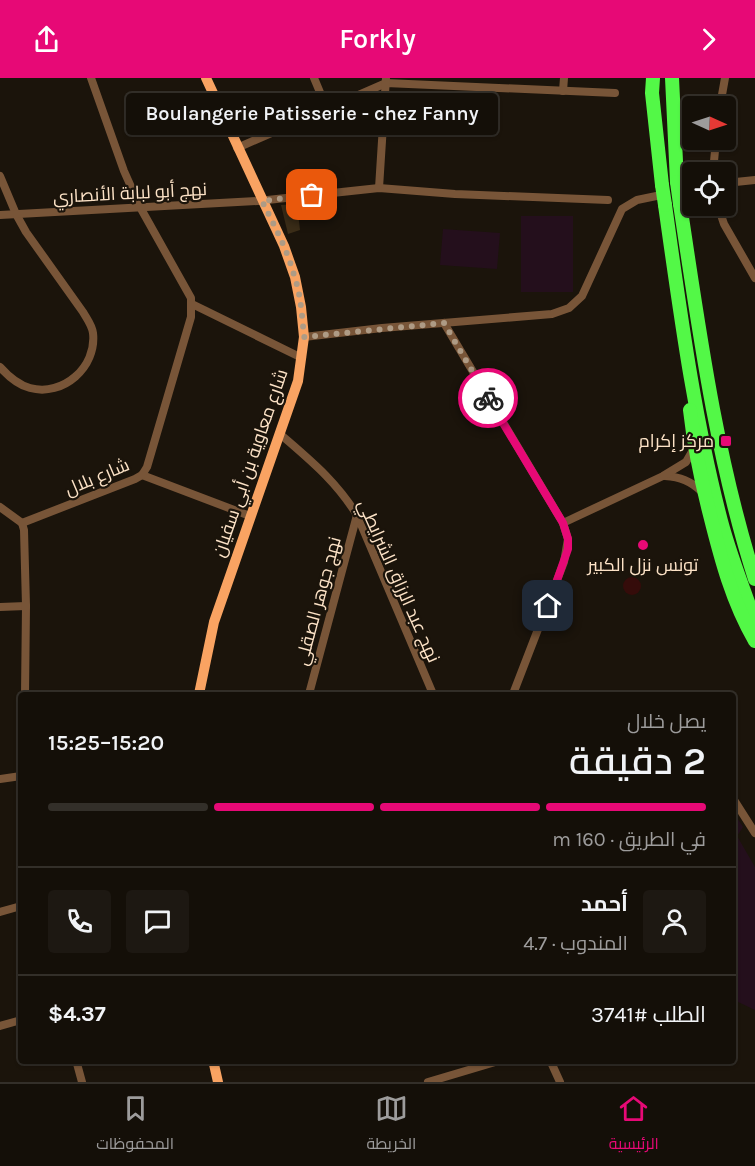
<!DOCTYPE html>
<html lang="ar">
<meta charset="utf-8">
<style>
:root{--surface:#140f08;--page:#1d1812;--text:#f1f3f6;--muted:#9d9c9c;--line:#332f29;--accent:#e70976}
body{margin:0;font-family:Karla,Cairo,sans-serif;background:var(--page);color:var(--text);direction:rtl;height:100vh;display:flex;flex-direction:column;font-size:22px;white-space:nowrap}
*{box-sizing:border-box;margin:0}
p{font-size:20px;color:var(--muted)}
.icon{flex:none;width:33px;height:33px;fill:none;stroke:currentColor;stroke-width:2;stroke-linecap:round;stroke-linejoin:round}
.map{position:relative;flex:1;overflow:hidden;direction:ltr}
.panel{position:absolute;left:18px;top:614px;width:718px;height:372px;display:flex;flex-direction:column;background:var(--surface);border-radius:6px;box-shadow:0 2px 4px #0004,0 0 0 2px var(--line);direction:rtl}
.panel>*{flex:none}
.needle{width:39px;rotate:93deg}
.buttons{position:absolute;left:682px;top:18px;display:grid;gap:12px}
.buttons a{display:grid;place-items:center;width:54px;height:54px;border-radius:6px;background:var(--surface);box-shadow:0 2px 4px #0004,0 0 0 2px var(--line);font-size:30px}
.pin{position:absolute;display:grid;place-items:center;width:51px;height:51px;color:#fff;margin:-26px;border-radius:12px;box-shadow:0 3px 9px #0006}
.courier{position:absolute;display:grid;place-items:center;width:60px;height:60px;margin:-30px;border:4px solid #e70976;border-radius:50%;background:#fff;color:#222;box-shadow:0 2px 8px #0007}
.bubble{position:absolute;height:42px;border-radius:6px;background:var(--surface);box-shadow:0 2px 4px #0004,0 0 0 2px var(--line);font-size:20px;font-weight:600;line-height:42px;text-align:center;direction:rtl}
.summary em{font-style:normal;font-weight:600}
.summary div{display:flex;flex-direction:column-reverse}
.summary{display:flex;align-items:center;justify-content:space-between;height:102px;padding:0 30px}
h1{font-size:39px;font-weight:600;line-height:45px}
.bar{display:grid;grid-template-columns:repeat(4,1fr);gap:9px 6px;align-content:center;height:72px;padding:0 30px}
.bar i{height:8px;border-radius:4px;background:var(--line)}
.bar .current{background:var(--accent)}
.bar p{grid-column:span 4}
.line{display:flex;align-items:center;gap:15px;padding:0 30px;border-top:2px solid var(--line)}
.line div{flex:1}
.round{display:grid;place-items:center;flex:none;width:63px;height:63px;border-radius:6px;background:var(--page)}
header{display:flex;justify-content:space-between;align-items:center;height:78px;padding:0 30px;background:var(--accent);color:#fff;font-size:27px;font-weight:600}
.tabs{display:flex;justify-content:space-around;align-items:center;height:84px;border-top:2px solid var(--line);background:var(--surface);font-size:16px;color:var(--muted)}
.tabs a{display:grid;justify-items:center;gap:3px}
.tabs .current{color:var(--accent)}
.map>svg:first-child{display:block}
</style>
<header><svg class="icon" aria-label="forward" viewBox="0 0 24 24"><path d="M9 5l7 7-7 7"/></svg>Forkly<svg class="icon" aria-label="share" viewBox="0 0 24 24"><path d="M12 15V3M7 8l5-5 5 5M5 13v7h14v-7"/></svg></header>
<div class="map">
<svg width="755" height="1004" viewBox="0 0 755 1004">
<rect width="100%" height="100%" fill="#1b140b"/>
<!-- green -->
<g fill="#240f1c">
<rect x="521" y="138" width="52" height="76"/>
<polygon points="443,151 500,155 497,191 440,187"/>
<polygon points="734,735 743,749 737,758 755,789 755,932 734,922"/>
</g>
<!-- water -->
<circle fill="#350c0a" cx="632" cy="508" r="9"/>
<!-- building -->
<polygon fill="#3b2d18" points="297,126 300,152 288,156 281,127"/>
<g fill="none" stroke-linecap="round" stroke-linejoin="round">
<!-- street -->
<g stroke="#785538" stroke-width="8">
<polyline points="314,0 327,31"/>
<polyline points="563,13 564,0"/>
<polyline points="720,28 725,0"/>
<polyline points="237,70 386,5 615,15"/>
<polyline points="713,94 716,62"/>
<path d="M0 98 16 136 26 154 83 234C87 241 92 247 93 255 97 289 63 319 30 310 18 307 8 298 0 289"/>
<polyline points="726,105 755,102"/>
<polyline points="379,110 386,0"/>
<polyline points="677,113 693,110"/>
<polyline points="718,128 724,146 755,200"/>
<polyline points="0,137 258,123 379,110 455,116 608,122"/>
<polyline points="192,226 302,280"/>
<polyline points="444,245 563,445 568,461 564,484 513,616"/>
<polyline points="304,259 382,250 552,236 569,230 582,218 622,131 637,122 666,116"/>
<path d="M280 356C311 383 335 402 357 437L433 616"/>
<polyline points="142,397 250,438"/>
<path d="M665 398C680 399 691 403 702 414"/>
<polyline points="0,429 22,445"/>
<polyline points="563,445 663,398 686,384 693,372"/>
<polyline points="0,529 26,528"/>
<polyline points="25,616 26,528 24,452 22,445 135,401 142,397 147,389 191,239 191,220 140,129 124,93 91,0"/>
<polyline points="309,616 357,437"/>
<polyline points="0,701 21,698"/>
<polyline points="734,722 755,755"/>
<polyline points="0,834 21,828"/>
<polyline points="0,948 21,942"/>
<polyline points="76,982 82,1004"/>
<polyline points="550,982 560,1004"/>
<polyline points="428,1004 502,982"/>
</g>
<!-- secondary -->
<g stroke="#f9a362" stroke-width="10">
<polyline points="199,616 214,544 298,303 304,259 301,229 295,199 284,168 206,0"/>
<polyline points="213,982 218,1004"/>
</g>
<!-- highway -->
<g stroke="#53f847" stroke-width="14">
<polyline points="653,0 652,15 662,107"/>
<polyline points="672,0 677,104"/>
<path d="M680 126C699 252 716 379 755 501"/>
<path d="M665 127C680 233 694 340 721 443 730 477 743 510 755 543"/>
<path d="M690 332C694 368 701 402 710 437 721 481 732 523 755 563"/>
</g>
<!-- highway-bridge -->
<g stroke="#53f847" stroke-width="14">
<polyline points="677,104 680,126"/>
<polyline points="662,107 665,127"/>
</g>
</g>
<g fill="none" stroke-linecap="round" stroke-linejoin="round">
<!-- done -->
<path stroke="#ae9b85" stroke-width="6" stroke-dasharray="0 10.8" d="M312 117 262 123C274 147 287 171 294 197 301 217 302 238 304 259L444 245 488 320"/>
<!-- route -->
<polyline stroke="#e70976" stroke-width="8" points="488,320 563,445 568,461 568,471 548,528"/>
</g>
<!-- markers -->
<g fill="#e70976" stroke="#1b140b" stroke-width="2">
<rect x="720" y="357" width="12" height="12" rx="3"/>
<circle cx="643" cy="467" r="6"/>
</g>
<g text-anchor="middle" stroke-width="4.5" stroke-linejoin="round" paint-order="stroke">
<!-- street labels -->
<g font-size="18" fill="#fde3c7" stroke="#1b140b">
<text transform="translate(130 115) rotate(-3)" y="6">نهج أبو لبابة الأنصاري</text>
<text transform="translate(250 385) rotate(-71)" y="6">شارع معاوية بن أبي سفيان</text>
<text transform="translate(97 399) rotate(-23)" y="6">شارع بلال</text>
<text transform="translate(399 503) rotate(66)" y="6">نهج عبد الرزاق الشرايطي</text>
<text transform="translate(318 523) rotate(-75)" y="6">نهج جوهر الصقلي</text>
</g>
<!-- poi labels -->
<g font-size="18" fill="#fde3c7" stroke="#1b140b" text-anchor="end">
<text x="714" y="369">مركز إكرام</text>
<text x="643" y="493" text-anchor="middle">تونس نزل الكبير</text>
</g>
</g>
</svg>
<div class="buttons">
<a><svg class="needle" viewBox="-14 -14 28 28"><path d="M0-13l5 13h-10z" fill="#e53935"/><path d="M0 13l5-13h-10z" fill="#9d9c9c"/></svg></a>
<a><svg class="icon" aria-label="locate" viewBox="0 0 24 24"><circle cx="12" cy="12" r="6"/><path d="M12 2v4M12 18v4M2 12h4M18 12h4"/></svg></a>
</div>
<div class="pin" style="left:312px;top:117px;background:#ea580c"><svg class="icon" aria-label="bag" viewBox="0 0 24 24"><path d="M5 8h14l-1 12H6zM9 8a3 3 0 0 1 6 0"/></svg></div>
<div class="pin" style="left:548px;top:528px;background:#1f2937"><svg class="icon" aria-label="home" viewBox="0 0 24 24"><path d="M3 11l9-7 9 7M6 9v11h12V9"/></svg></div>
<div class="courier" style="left:488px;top:320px"><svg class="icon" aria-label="bike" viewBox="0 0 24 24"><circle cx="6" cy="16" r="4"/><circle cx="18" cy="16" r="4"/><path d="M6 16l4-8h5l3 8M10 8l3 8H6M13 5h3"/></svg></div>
<div class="bubble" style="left:126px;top:15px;width:372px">Boulangerie Patisserie - chez Fanny</div>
<section class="panel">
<div class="summary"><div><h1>2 دقيقة</h1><p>يصل خلال</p></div><em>15:20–15:25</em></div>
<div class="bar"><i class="current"></i><i class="current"></i><i class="current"></i><i></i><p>في الطريق · 160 m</p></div>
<div class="line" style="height:108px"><a class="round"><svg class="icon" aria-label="person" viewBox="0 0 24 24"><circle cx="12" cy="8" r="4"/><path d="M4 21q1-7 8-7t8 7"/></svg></a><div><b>أحمد</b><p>المندوب · 4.7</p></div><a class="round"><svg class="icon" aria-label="chat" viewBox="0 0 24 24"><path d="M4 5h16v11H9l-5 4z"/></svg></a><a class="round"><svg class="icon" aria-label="phone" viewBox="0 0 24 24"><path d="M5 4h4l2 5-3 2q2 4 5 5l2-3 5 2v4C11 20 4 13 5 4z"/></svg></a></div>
<div class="line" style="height:78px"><div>الطلب #3741</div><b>$4.37</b></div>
</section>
</div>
<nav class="tabs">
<a class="current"><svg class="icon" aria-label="home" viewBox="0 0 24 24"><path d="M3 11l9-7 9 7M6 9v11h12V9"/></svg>الرئيسية</a>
<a><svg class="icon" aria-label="map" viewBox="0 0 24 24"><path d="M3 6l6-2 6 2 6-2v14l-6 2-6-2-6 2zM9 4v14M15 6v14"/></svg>الخريطة</a>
<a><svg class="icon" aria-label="saved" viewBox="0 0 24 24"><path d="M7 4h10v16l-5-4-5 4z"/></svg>المحفوظات</a>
</nav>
